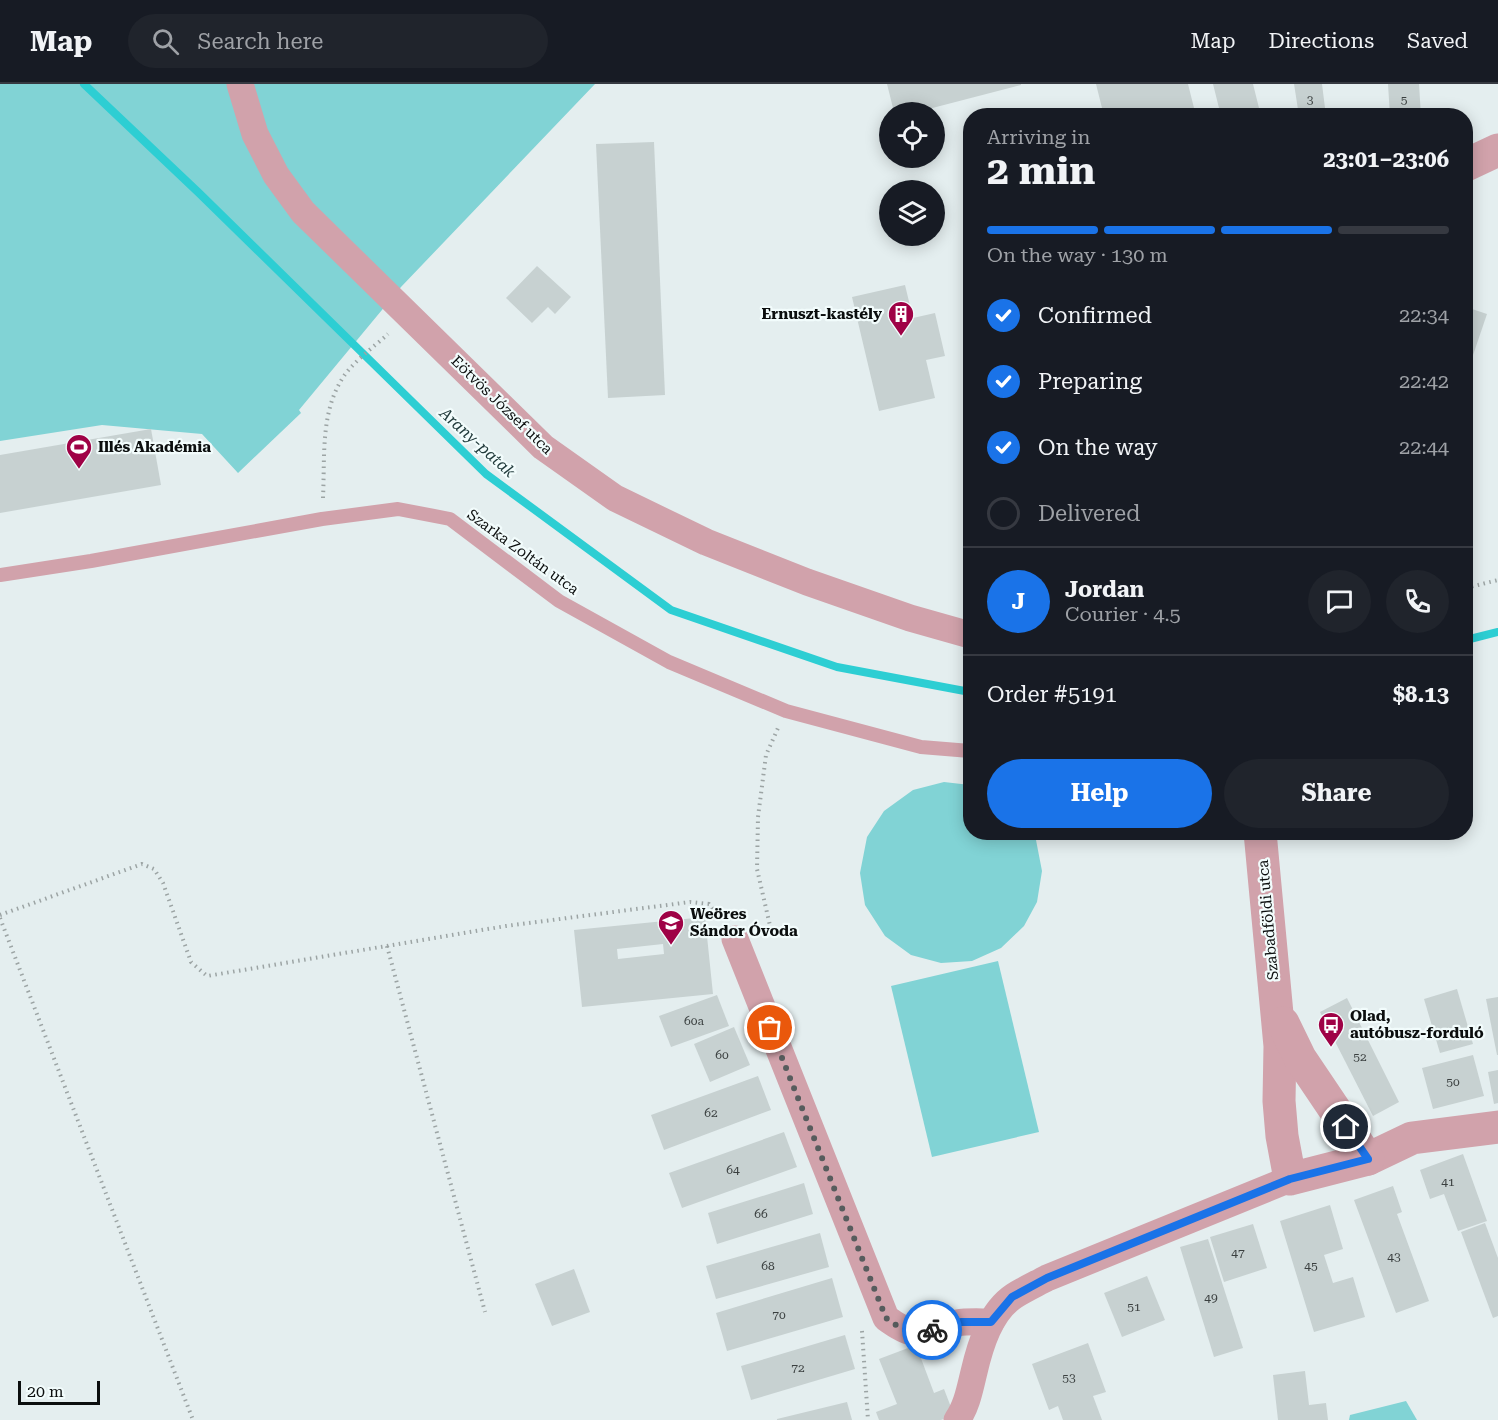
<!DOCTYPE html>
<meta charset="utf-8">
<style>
:root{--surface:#171b24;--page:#20242c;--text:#f1f3f6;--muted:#9ea1a6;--line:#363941;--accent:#1a73e8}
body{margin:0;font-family:"Roboto Serif",serif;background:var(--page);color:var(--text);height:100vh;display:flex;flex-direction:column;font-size:22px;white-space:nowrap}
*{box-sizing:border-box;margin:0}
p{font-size:20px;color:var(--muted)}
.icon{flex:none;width:33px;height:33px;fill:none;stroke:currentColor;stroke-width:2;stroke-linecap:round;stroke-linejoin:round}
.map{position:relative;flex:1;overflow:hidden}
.drawer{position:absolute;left:963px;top:24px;width:510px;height:732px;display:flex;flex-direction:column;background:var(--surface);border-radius:24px;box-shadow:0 3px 15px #0003}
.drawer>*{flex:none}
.fabs{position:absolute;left:879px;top:18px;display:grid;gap:12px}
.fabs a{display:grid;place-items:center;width:66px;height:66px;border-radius:50%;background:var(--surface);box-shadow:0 3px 15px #0003;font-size:30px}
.scale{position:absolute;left:18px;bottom:15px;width:82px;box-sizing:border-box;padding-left:6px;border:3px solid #0b0e0e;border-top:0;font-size:16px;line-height:21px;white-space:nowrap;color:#0b0e0e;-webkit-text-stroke:4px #f2fcfc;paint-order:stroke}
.pin{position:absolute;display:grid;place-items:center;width:51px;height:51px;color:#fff;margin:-26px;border:3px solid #fff;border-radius:50%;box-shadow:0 2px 6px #0007}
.courier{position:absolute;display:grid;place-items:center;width:60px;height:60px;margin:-30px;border:4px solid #1a73e8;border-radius:50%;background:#fff;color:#222;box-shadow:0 2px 8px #0007}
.overview em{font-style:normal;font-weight:700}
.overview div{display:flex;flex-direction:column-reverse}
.overview{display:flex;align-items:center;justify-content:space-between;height:102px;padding:0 24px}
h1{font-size:39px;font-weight:700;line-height:45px}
.bar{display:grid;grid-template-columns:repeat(4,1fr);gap:9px 6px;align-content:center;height:72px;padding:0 24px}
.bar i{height:8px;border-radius:4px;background:var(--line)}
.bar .selected{background:var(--accent)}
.bar p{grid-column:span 4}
.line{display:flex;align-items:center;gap:15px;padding:0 24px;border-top:2px solid var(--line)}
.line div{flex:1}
.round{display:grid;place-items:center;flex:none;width:63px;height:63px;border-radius:32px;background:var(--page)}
ol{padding:0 24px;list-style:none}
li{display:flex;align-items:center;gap:18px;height:66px}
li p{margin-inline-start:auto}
li .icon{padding:6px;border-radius:50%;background:var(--accent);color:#fff;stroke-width:4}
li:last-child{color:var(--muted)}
li i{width:33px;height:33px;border:3px solid var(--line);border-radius:50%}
.action{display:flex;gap:12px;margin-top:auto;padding:12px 24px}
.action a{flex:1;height:69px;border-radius:36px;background:var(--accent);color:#fff;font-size:24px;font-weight:700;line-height:69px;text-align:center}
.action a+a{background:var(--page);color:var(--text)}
header{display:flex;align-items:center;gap:36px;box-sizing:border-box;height:84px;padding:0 30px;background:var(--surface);border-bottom:2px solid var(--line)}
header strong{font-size:28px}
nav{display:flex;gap:33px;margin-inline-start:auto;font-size:21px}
.search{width:420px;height:54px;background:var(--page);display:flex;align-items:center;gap:15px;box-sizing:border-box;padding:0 21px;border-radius:33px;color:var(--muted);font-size:22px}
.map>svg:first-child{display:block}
</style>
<header>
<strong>Map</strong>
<div class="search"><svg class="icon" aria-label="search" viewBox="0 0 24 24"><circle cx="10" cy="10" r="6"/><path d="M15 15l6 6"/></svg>Search here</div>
<nav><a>Map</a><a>Directions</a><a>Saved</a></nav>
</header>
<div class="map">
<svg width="1498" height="1336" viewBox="0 0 1498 1336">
<rect width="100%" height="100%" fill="#e4eeef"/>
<!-- green -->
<g fill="#81d3d5">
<polygon points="0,0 595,0 401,203 299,326 301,329 238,389 202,350 102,341 0,357"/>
<polygon points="944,698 970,701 970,748 1032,749 1036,756 1042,787 1037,818 1024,842 1001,864 972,877 941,879 911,871 885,852 865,821 860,789 867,753 884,727 913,706"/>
<polygon points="998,877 1039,1048 932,1073 891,902"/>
<polygon points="1406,1317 1417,1336 1349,1336 1350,1331"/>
</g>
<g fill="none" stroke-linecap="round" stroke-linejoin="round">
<!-- stream -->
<g stroke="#2dced3" stroke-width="8">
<polyline points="84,0 199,109 486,390 671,526 837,583 970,608"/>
<polyline points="1466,556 1498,548"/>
</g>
</g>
<!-- building -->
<g fill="#c7d1d1" fill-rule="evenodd">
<polygon points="887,0 1021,0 1021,1 917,28 894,28"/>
<polygon points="1096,0 1188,0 1196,32 1104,32"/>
<polygon points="1213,0 1253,0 1261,32 1221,32"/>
<polygon points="1294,0 1322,0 1326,32 1299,32"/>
<polygon points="1388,0 1419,0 1421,32 1390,32"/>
<polygon points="654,58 665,311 608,314 596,60"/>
<polygon points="537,182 571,213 555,230 548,223 532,239 506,214"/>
<polygon points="905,201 913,234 935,229 945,272 926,276 935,314 879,327 852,213"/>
<polygon points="1466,223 1487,230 1470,280 1466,279"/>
<polygon points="151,345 161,401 0,429 0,371"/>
<path d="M705 833 713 910 582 923 574 846ZM663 860 664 870 618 875 617 865Z"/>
<polygon points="1457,905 1473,960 1440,969 1424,915"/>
<polygon points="717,911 729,942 671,963 659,932"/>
<polygon points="1498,913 1498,971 1497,971 1486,915"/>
<polygon points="1347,914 1399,1018 1373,1032 1320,928"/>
<polygon points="734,943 750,981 710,998 694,960"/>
<polygon points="1473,971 1484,1012 1433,1025 1422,984"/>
<polygon points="1498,986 1498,1019 1494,1020 1488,988"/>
<polygon points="758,992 771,1026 664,1066 651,1031"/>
<polygon points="784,1048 797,1083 682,1124 669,1089"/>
<polygon points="1463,1070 1487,1137 1458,1147 1444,1110 1430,1115 1420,1086"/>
<polygon points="804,1099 813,1130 717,1160 708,1129"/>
<polygon points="1393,1102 1402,1128 1397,1130 1429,1217 1396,1229 1354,1116"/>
<polygon points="1330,1121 1343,1165 1324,1171 1333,1199 1353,1193 1365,1233 1314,1248 1280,1137"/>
<polygon points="1485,1139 1498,1174 1498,1232 1493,1234 1461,1148"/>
<polygon points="1253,1140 1267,1184 1224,1198 1210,1153"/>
<polygon points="820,1149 829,1183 716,1215 706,1182"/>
<polygon points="1208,1155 1243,1264 1214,1273 1180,1163"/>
<polygon points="574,1185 590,1228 552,1242 535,1200"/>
<polygon points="1147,1192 1165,1236 1122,1253 1104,1209"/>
<polygon points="832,1194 843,1233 727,1267 716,1229"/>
<polygon points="845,1251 855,1285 751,1316 741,1282"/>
<polygon points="1088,1259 1106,1308 1093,1312 1102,1336 1063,1336 1058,1322 1049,1326 1032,1280"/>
<polygon points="916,1261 934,1309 944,1305 954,1331 941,1336 879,1336 876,1328 897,1320 879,1275"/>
<polygon points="1305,1287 1309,1321 1326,1319 1328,1336 1278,1336 1273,1291"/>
<polygon points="847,1318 852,1336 777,1336 777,1335"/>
</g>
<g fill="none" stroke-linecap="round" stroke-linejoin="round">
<!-- path -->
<g stroke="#9ca4a4" stroke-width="4" stroke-dasharray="1.5 4.5" stroke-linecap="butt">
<path d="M323 414C325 373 320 327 344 292 354 277 375 262 388 250"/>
<polyline points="1466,504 1498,496"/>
<polyline points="0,831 142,780 154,785 163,799 191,878 207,892 506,842 690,818 709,820 719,834"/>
<polyline points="0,834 193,1336"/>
<polyline points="760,849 771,846 757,785 758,733 766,671 778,644"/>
<polyline points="387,862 485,1228"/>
<polyline points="862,1247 868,1336"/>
</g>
<!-- service -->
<polyline stroke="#d1a2ab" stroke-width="14" points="0,491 91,477 322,435 398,425 450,435 559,517 669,578 786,627 921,663 970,667"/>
<!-- minor -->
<g stroke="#d1a2ab" stroke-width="27">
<polyline points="240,0 255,50 276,91 303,128 543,363 615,414 706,458 807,498 910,534 970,551"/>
<path d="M735 855 886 1234C920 1259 921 1246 957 1239 968 1237 980 1238 991 1238"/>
<path d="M957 1336C967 1322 970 1304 974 1288 980 1262 990 1228 1014 1212 1025 1205 1036 1200 1047 1194L1290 1095"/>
</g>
<!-- tertiary -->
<g stroke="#d1a2ab" stroke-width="33">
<polyline points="1466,81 1498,66"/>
<polyline points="1260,748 1280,962 1279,1017 1282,1052 1290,1095 1368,1075 1412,1054 1498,1043"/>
<polyline points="1283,939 1300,974 1368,1075"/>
</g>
</g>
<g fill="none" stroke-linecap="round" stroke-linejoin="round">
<!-- done -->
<path stroke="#575c5d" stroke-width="6" stroke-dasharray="0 10.8" d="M770 944 886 1234C902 1246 912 1252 932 1246"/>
<!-- route -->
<polyline stroke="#1a73e8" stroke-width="8" points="932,1246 961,1238 991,1238 1012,1213 1047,1194 1290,1095 1368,1075 1346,1043"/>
</g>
<!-- icons -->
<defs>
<g id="building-pin" transform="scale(1.35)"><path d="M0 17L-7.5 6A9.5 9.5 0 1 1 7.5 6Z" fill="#9f0246" stroke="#f2fcfc"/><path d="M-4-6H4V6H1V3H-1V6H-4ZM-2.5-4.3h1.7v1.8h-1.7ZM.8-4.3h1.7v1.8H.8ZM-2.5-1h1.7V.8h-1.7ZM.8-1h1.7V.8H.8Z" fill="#fff"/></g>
<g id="stadium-pin" transform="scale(1.35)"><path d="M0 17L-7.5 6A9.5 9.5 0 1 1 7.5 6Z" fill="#9f0246" stroke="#f2fcfc"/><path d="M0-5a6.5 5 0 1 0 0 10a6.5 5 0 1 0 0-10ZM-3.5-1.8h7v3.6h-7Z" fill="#fff"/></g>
<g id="school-pin" transform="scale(1.35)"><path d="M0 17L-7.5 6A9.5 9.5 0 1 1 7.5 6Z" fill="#9f0246" stroke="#f2fcfc"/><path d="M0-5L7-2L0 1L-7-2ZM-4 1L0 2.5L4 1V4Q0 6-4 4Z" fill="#fff"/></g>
<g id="bus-pin" transform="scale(1.35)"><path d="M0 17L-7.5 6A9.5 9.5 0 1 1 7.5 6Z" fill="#9f0246" stroke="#f2fcfc"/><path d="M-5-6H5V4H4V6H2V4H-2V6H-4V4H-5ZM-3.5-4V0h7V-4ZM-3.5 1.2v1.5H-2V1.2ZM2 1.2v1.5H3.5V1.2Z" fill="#fff"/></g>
</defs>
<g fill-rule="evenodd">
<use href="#building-pin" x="901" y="230"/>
<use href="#stadium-pin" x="79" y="363"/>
<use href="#school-pin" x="671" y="839"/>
<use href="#bus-pin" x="1331" y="941"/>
</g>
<g text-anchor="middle" stroke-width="4.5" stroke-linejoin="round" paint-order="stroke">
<!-- number labels -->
<g font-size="12" fill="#3a3f3f">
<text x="1310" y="20">3</text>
<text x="1404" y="20">5</text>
<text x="694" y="941">60a</text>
<text x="722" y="975">60</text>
<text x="1360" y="977">52</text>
<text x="1453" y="1002">50</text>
<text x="711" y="1033">62</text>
<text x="733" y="1090">64</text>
<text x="1448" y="1102">41</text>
<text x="761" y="1134">66</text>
<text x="1238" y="1173">47</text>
<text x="1394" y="1177">43</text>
<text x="768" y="1186">68</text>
<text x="1311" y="1186">45</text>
<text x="1211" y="1218">49</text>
<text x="1134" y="1227">51</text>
<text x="779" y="1235">70</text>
<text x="798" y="1288">72</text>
<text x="1069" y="1298">53</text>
</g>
<!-- poi labels -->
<g font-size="15" font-weight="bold" fill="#0b0e0e" stroke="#f2fcfc" text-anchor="start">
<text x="882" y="235" text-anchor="end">Ernuszt-kastély</text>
<text x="98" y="368">Illés Akadémia</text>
<text x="690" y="835">Weöres<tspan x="690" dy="17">Sándor Óvoda</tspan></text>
<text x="1350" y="937">Olad,<tspan x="1350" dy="17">autóbusz-forduló</tspan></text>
</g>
<!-- street labels -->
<g font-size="15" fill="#0b0e0e" stroke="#f2fcfc">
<text transform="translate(502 321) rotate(44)" y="5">Eötvös József utca</text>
<text transform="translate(523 468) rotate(36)" y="5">Szarka Zoltán utca</text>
<text transform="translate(1268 836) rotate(-95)" y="5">Szabadföldi utca</text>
</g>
<!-- water labels -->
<g font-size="16" font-style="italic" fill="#223b3c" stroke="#f2fcfc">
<text transform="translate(478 358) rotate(42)" y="6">Arany-patak</text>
</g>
</g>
</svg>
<div class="fabs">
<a><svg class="icon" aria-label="locate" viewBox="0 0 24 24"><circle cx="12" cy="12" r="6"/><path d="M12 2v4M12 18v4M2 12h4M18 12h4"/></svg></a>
<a><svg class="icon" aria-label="layers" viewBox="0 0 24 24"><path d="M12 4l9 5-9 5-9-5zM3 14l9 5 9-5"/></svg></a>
</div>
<div class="scale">20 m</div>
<div class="pin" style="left:770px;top:944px;background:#ea580c"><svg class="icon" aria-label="bag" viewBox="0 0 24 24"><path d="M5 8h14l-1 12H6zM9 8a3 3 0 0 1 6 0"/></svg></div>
<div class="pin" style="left:1346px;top:1043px;background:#1f2937"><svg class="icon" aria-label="home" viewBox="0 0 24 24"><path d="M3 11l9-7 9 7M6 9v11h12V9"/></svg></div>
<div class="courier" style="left:932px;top:1246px"><svg class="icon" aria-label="bike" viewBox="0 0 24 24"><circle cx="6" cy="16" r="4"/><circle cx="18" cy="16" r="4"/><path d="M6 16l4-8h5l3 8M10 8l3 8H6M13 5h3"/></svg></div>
<section class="drawer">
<div class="overview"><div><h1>2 min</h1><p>Arriving in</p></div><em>23:01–23:06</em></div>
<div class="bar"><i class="selected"></i><i class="selected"></i><i class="selected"></i><i></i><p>On the way · 130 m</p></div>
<ol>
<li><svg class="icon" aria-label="check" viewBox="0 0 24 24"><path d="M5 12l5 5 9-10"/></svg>Confirmed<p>22:34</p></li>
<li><svg class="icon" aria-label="check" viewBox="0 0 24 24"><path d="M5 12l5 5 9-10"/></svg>Preparing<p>22:42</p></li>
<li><svg class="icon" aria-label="check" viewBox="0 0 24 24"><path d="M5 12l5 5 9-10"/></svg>On the way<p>22:44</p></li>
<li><i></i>Delivered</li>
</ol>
<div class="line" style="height:108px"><b class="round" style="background:var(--accent);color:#fff">J</b><div><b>Jordan</b><p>Courier · 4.5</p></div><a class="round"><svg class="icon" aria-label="chat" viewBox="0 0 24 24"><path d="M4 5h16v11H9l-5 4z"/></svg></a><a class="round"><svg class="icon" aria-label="phone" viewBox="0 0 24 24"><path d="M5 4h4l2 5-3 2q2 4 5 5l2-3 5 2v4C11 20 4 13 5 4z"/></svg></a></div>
<div class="line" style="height:78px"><div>Order #5191</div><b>$8.13</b></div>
<div class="action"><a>Help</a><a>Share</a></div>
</section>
</div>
